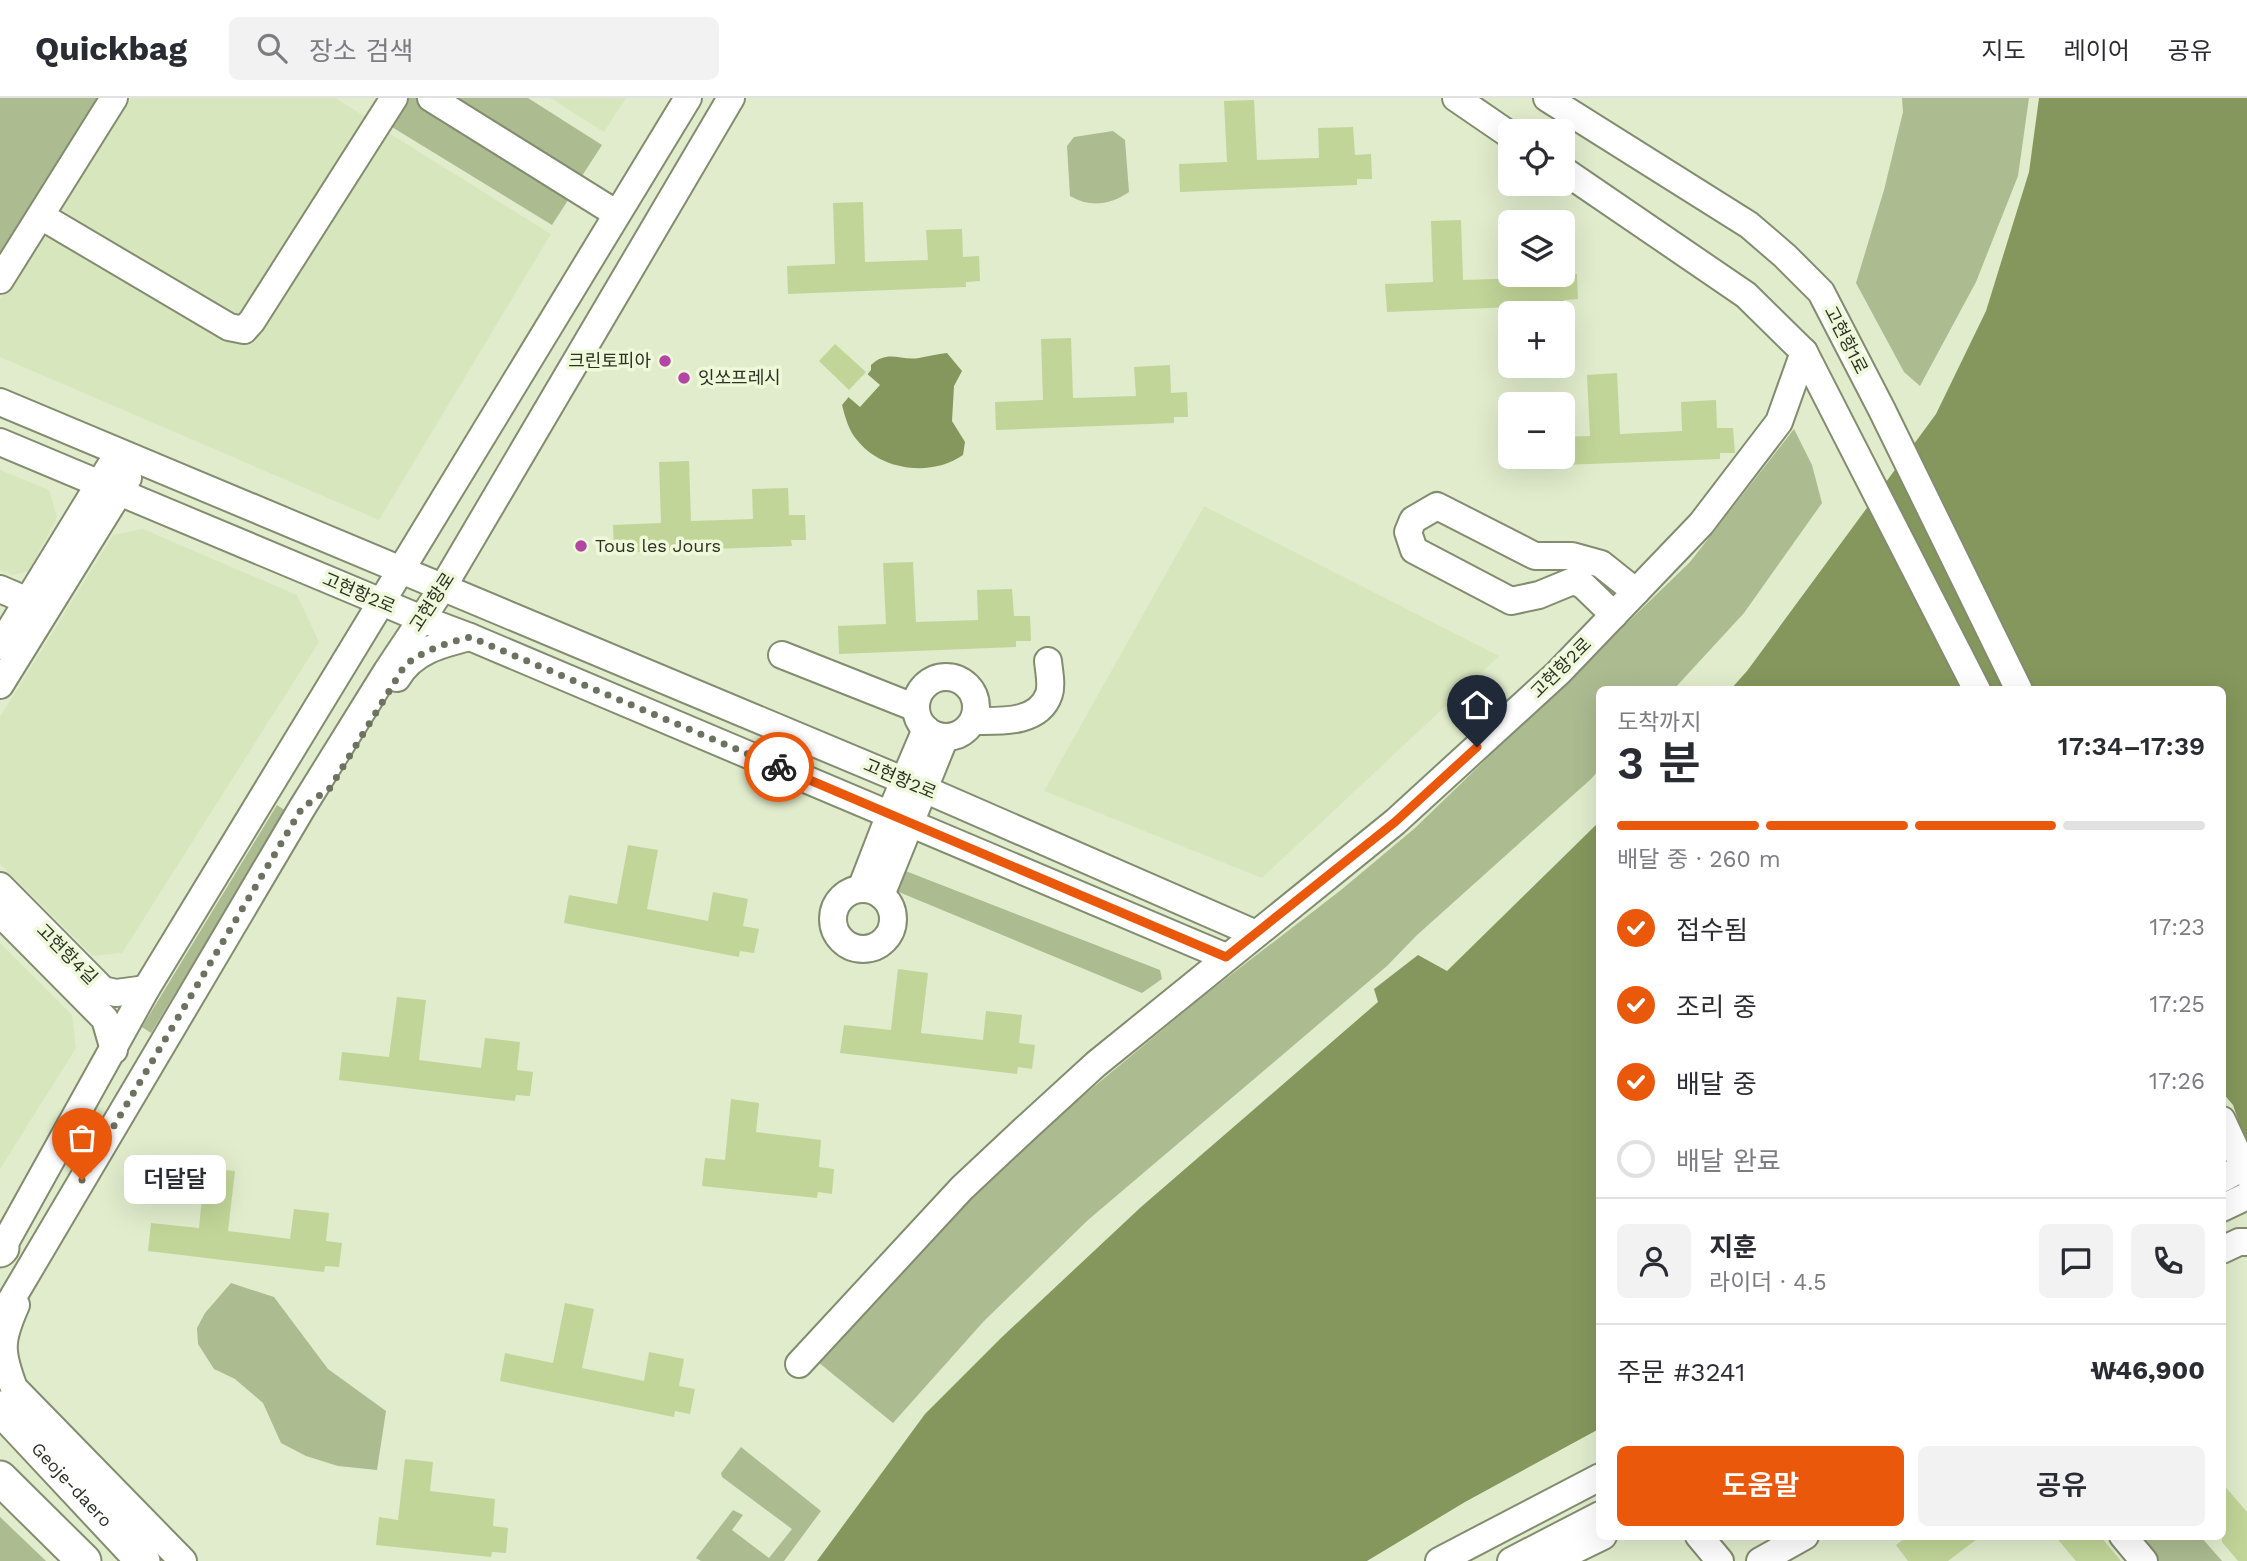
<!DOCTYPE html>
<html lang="ko">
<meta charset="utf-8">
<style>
:root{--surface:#fff;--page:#f2f2f3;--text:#2b2b33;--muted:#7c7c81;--line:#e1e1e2;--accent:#ea580c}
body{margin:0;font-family:"Work Sans","Noto Sans KR",sans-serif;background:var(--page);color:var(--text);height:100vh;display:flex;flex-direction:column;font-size:26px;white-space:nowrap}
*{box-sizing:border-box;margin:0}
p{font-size:23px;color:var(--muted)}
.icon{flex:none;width:38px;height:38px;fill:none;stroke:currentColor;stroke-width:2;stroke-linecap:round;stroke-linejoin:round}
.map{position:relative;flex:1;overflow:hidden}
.panel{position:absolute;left:1596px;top:588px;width:630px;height:854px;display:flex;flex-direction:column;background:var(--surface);border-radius:10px;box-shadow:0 7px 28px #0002}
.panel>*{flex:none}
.controls{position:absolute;left:1498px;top:21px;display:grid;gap:14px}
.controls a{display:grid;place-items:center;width:77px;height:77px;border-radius:10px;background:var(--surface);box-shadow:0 7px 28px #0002;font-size:35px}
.pin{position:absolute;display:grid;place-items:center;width:60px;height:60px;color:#fff;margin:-72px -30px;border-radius:50% 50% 50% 0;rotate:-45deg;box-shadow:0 0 7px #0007}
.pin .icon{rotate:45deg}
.courier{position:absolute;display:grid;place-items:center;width:70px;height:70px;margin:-35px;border:5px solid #ea580c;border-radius:50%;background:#fff;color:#222;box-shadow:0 2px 9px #0007}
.bubble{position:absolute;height:49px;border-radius:10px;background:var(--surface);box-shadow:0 7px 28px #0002;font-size:23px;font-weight:600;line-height:49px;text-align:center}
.headline em{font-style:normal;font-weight:600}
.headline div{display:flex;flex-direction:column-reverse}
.headline{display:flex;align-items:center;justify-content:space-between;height:119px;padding:0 21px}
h1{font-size:46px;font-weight:600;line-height:52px}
.bar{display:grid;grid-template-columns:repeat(4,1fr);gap:10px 7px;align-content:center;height:84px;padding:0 21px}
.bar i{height:9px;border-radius:5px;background:var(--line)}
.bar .active{background:var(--accent)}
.bar p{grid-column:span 4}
.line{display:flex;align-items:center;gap:18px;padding:0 21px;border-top:2px solid var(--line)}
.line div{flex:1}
.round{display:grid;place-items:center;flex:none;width:74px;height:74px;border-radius:10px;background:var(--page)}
ol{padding:0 21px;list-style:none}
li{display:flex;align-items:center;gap:21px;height:77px}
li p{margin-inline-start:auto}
li .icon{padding:7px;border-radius:50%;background:var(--accent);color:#fff;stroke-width:4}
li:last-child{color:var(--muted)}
li i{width:38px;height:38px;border:4px solid var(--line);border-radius:50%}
.button{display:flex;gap:14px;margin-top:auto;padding:14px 21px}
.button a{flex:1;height:80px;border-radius:10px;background:var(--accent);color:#fff;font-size:28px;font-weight:600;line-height:80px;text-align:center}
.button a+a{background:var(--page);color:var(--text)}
header{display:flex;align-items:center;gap:42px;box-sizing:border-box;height:98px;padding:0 35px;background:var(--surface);border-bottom:2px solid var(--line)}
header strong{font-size:33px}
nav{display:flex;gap:38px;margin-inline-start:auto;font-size:24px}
.search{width:490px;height:63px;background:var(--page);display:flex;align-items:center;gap:18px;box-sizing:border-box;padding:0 24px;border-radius:10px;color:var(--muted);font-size:26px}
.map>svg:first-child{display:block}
</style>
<header>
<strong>Quickbag</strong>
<div class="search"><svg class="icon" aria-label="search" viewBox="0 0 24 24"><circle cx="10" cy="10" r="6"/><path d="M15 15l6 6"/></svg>장소 검색</div>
<nav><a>지도</a><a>레이어</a><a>공유</a></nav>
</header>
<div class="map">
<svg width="2247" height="1463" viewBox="0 0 2247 1463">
<rect width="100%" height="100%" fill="#e1eccc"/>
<!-- built -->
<g fill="#d8e6be">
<polygon points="131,0 336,0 367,20 237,224 61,111"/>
<polygon points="550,0 626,0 604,34"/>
<polygon points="384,32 551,136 379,422 0,259 0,201 43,128 249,248"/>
<polygon points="0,372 49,392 57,419 29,473 13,477 0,472"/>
<polygon points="1204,408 1499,558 1262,780 1044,693"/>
<polygon points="143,431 297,497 319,544 122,855 93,858 0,766 0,619 113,437"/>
<polygon points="0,845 72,917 76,950 0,1071"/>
</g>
<!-- green -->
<g fill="#acbb90">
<polygon points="0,0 100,0 0,161"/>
<polygon points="403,0 416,0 572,96 552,127 387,26"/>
<polygon points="446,0 528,0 602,47 578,84"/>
<polygon points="1902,0 2029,0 2018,78 1976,184 1920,288 1904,274 1856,185 1884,92 1903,14"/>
<path d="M1113 33 1125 42 1129 94C1110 107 1090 110 1070 98L1067 48 1074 39Z"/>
<polygon points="1794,331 1812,367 1822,405 1744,515 1674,591 1600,592 1599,672 1591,681 1416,838 1387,868 1088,1122 984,1223 893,1325 818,1264 953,1114 1067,1011 1202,899 1341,792 1415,730 1690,464"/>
<polygon points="277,707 286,713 151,935 142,929"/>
<polygon points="903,772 1160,872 1162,881 1142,895 894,792"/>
<polygon points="231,1185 274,1199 328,1271 386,1313 377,1372 338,1368 306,1358 281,1345 263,1305 235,1281 214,1271 198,1246 197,1230 205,1215"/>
<polygon points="741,1349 821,1413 784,1463 701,1463 696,1460 733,1412 743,1417 732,1432 769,1460 792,1431 722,1379 721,1375"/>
<polygon points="0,1419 46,1463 0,1463"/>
<polygon points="2125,1438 2201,1439 2222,1463 2144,1463"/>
</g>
<!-- water -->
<g fill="#85975c">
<polygon points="2039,0 2247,0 2247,1048 2233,1007 2223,995 2222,592 1730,592 1747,573 1936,316 1986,213 2029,74"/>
<path d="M947 255 962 273 954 288 952 323 965 344 963 357C932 379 881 373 857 342 849 333 845 319 842 307L871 272V267C888 251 900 263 919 260 929 258 937 256 947 255Z"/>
<polygon points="1599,724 1599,1331 1465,1404 1367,1463 817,1463 925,1316 1001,1240 1141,1109 1378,904 1374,891 1418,857 1447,873"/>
</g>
<!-- pier -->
<polygon fill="#e1eccc" points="865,274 880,287 860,309 846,297"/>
<!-- building -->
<g fill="#c1d598">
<polygon points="1254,2 1257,62 1319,60 1318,30 1353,29 1355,57 1371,56 1372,81 1357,81 1357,87 1180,94 1179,66 1227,64 1224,3"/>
<polygon points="863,104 865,164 928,162 926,132 962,131 963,159 979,158 980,183 966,184 966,189 788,196 787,168 835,166 833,105"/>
<polygon points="1461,122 1463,182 1526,180 1525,177 1577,176 1578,201 1564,202 1564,207 1387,214 1385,186 1433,184 1431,123"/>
<polygon points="1071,240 1073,300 1136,298 1134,269 1170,267 1171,295 1187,294 1188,319 1174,319 1174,325 996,332 995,304 1043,302 1041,241"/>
<polygon points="835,246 866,274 849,292 819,263"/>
<polygon points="1617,275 1620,336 1682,333 1681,304 1716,302 1717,330 1733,330 1735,355 1720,355 1720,361 1563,367 1563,339 1590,338 1587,277"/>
<polygon points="689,363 691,423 753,421 752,391 788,390 789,417 805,417 806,442 791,442 792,448 614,455 613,427 661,425 659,364"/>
<polygon points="913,464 916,524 978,522 977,492 1012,491 1014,518 1030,518 1031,543 1016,543 1016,549 839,556 838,528 886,526 883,465"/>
<polygon points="628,747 658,752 647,811 708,823 713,794 748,801 743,828 759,831 754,855 740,853 739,859 564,825 569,797 617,806"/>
<polygon points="898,871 928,875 921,935 983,942 986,913 1022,917 1019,945 1035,947 1032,971 1018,969 1017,976 840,955 844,927 891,932"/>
<polygon points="397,899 426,902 419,962 481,970 485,940 520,944 517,972 533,974 530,998 516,997 515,1003 339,982 342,954 389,959"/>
<polygon points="731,1001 759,1005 756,1034 821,1042 819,1069 834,1071 832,1096 818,1094 817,1100 702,1088 705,1060 725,1062"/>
<polygon points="205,1070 235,1073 228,1133 290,1141 294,1111 329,1115 326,1143 342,1145 339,1169 325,1168 324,1174 148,1153 151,1125 199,1130"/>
<polygon points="565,1205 594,1211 582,1270 644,1283 649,1254 684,1261 679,1288 695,1291 690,1316 675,1313 674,1319 500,1283 505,1255 553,1265"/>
<polygon points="405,1361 433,1364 430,1393 495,1401 493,1428 508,1430 506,1455 492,1454 491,1459 376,1447 379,1419 398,1422"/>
<polygon points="2222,1385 2247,1414 2247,1463 2238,1463 2222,1444"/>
<polygon points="1908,1438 1981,1438 1948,1463 1908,1463 1896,1447"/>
<polygon points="2055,1438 2100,1438 2121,1463 2076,1463"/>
</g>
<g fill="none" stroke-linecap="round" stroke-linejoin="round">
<!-- minor casing -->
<g stroke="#828c6f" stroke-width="30">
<g id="minor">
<polyline points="431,0 617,116"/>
<polyline points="1456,0 1510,37"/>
<polyline points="1547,0 1749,127 1785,158 1821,194 1882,312 2019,592"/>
<polyline points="1563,72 1746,197 1804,254 1977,592"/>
<polyline points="41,118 229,229 244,232 252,223 394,0"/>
<polyline points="0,182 114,0"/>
<polyline points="0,304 924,691 1256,836"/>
<polyline points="0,344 422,521 470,539 1226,859"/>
<polyline points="0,491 28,503"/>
<polyline points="1614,517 1583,487 1573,483 1539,497 1511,503 1414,452 1408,434 1413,422 1437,408 1535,458 1572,458 1601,466 1636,494"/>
<polyline points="0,548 109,370"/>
<polyline points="782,557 916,610"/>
<circle cx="946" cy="609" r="30"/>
<path d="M397 580C413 553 441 546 470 539"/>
<polyline points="0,587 128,380"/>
<path d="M973 623C1000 623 1039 626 1049 596 1052 587 1049 573 1048 563"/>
<polyline points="0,788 103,892 116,895 146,891"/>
<polyline points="861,791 890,716 926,631"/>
<circle cx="863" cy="821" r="30"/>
<polyline points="881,797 945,639"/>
<polyline points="0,815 105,921 114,952"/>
<polyline points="2222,1022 2247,1076"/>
<polyline points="2222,1081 2247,1067"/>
<polyline points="2222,1110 2247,1098"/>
<polyline points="2222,1152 2239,1144 2247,1144"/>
<polyline points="0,1154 146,891 688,0"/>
<path d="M16 1207C0 1243 0 1253 14 1290L183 1463"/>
<polyline points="0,1221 302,710 387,573 443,489 731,0"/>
<polyline points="799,1266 962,1090 1025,1031 1096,966 1395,724 1558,575 1701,426 1779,324 1804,254"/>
<polyline points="1699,1438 1720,1463"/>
<polyline points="2123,1438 2144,1463"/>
<polyline points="1439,1463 1600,1379"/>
<polyline points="1511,1463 1600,1417"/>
<polyline points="1552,1463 1603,1438"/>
<polyline points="1760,1463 1805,1438"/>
</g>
</g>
<!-- major casing -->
<g stroke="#828c6f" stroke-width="37">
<g id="major">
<polyline points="0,1152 2,1150"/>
<path id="s1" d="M0 1310 143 1463"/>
<polyline points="0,1380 84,1463"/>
</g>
</g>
<!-- minor -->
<use href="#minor" stroke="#fff" stroke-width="26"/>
<!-- major -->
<use href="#major" stroke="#fff" stroke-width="33"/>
</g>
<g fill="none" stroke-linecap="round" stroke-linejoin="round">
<!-- done -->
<path stroke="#6c725f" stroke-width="7" stroke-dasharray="0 12.6" d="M82 1082 302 710 330 690 405 567C425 552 446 545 470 539L779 669"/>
<!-- route -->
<polyline stroke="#ea580c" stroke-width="9" points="779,669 1226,859 1395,724 1477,649"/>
</g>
<!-- markers -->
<g fill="#b346a5" stroke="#eef9d9" stroke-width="2.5">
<circle cx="665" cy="263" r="7"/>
<circle cx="684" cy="280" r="7"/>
<circle cx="581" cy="448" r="7"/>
</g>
<g text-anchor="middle" stroke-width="7" stroke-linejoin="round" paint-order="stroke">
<!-- street labels -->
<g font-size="18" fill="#2d3125" stroke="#eef9d9">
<text transform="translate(1846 242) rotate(63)" y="6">고현항1로</text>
<text transform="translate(359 495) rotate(23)" y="6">고현항2로</text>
<text transform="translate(432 504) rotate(-57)" y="6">고현항로</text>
<text transform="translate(1561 570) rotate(-45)" y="6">고현항2로</text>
<text transform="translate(900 681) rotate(23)" y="6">고현항2로</text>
<text transform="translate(67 856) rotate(45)" y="6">고현항4길</text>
<text dy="6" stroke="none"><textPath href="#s1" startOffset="105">Geoje-daero</textPath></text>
</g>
<!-- poi labels -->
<g font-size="18" fill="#2d3125" stroke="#eef9d9" text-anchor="start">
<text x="651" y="269" text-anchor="end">크린토피아</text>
<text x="698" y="286">잇쏘프레시</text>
<text x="595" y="454">Tous les Jours</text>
</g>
</g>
</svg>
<div class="controls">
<a><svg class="icon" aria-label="locate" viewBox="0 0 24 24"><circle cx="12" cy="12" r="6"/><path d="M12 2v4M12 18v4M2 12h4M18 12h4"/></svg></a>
<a><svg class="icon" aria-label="layers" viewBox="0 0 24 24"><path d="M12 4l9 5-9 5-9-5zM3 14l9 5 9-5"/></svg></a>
<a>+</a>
<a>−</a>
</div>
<div class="pin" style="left:82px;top:1082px;background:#ea580c"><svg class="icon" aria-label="bag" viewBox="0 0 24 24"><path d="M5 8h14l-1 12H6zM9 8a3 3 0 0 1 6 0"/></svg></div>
<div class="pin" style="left:1477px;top:649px;background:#1f2937"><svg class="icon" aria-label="home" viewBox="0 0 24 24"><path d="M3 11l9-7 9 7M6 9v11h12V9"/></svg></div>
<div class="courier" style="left:779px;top:669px"><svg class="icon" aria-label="bike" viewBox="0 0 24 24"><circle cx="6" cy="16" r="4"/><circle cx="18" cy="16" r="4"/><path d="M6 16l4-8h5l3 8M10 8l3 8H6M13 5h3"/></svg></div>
<div class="bubble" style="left:124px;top:1057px;width:102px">더달달</div>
<section class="panel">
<div class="headline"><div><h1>3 분</h1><p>도착까지</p></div><em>17:34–17:39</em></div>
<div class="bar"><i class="active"></i><i class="active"></i><i class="active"></i><i></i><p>배달 중 · 260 m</p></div>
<ol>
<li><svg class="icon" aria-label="check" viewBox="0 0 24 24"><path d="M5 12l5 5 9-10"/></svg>접수됨<p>17:23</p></li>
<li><svg class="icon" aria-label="check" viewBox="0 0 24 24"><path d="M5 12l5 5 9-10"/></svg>조리 중<p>17:25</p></li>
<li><svg class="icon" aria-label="check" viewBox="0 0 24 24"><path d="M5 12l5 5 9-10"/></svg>배달 중<p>17:26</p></li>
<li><i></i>배달 완료</li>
</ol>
<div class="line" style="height:126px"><a class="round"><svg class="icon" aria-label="person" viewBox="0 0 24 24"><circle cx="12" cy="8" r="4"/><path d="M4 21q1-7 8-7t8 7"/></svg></a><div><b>지훈</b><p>라이더 · 4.5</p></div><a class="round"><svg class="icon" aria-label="chat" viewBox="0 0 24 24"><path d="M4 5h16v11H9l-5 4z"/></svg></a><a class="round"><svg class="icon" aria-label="phone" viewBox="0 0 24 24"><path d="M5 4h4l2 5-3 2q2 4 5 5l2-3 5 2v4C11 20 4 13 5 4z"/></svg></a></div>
<div class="line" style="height:91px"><div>주문 #3241</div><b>₩46,900</b></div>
<div class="button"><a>도움말</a><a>공유</a></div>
</section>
</div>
